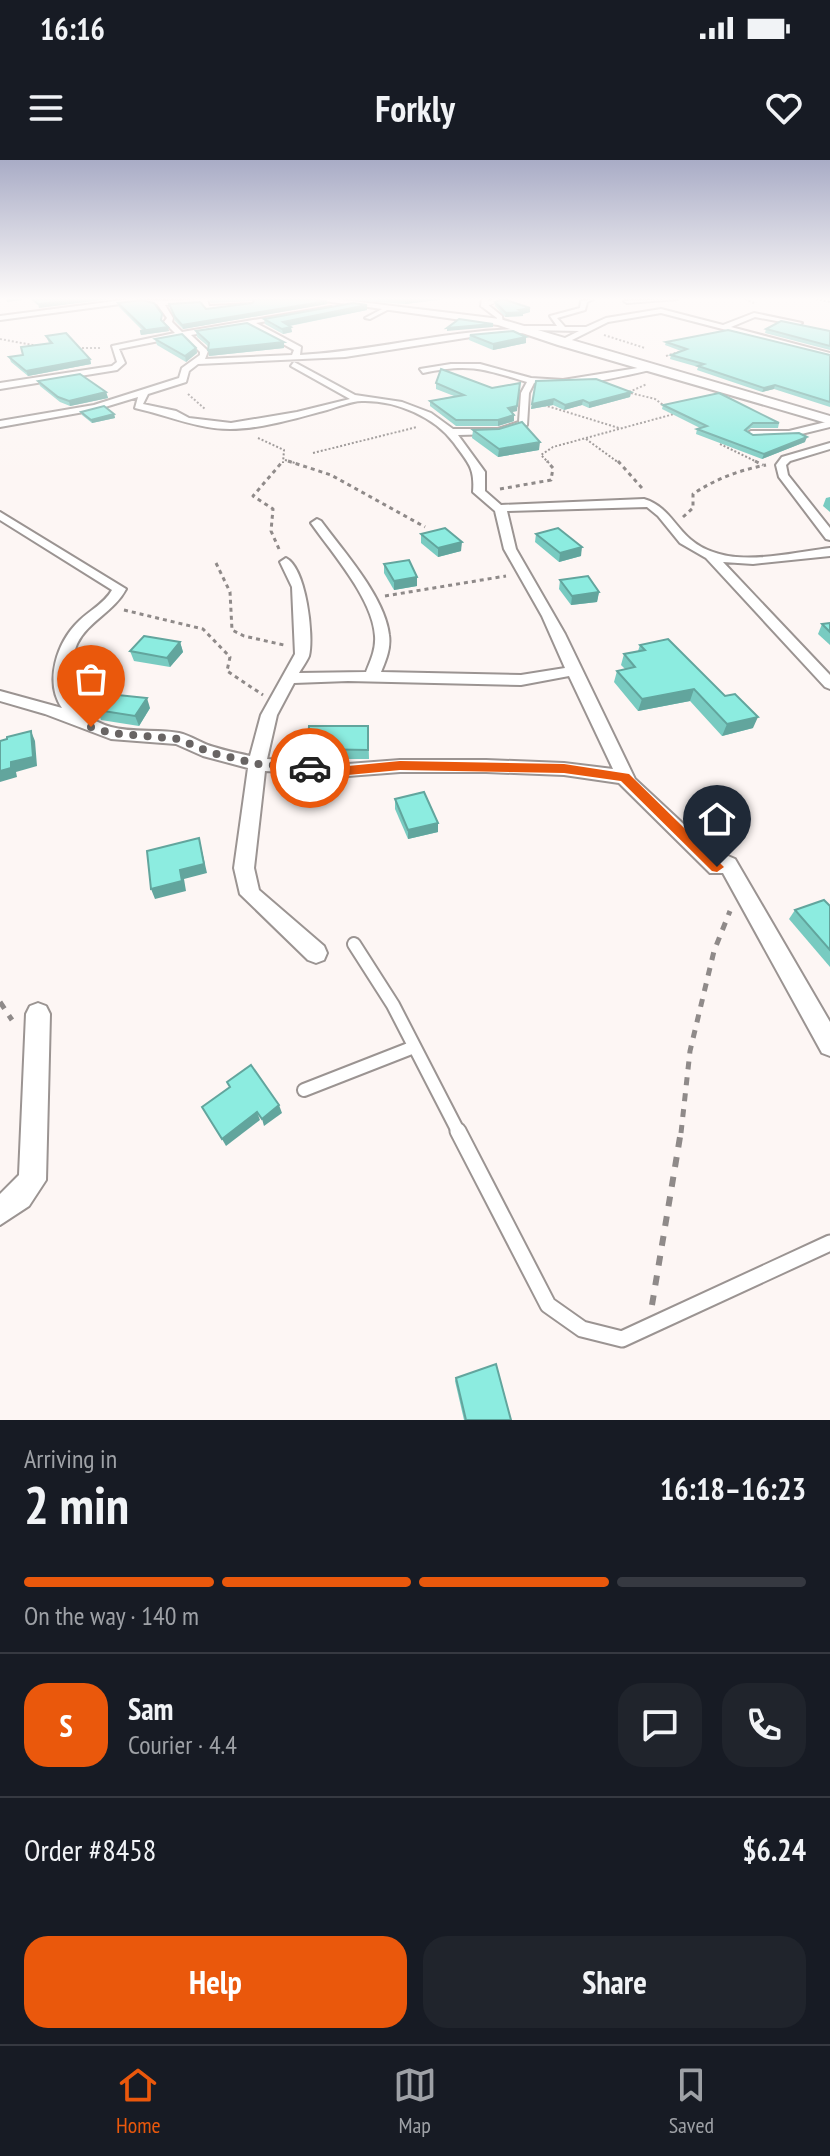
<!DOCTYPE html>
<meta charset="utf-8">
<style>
:root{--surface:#171b24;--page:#20242c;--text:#f1f3f6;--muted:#9ea1a6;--line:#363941;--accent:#ea580c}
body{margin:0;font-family:"PT Sans Narrow",sans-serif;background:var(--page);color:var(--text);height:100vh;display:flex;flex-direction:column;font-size:30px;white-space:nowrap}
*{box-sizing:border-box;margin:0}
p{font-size:26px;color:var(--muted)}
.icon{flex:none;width:44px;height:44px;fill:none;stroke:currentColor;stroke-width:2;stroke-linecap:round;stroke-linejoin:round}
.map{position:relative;height:1260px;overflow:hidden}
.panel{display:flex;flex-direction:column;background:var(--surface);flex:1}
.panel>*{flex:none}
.pin{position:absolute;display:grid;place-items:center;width:68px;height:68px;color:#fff;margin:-82px -34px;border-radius:50% 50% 50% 0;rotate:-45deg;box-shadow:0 0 8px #0007}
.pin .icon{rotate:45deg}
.courier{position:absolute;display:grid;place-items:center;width:80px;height:80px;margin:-40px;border:6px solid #ea580c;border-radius:50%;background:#fff;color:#222;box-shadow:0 2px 10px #0007}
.overview em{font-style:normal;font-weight:800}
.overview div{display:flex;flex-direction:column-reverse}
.overview{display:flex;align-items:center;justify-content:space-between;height:136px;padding:0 24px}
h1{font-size:52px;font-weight:800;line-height:60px}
.bar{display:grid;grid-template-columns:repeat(4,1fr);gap:12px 8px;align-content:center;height:96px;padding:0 24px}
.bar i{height:10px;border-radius:6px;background:var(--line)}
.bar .current{background:var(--accent)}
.bar p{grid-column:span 4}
.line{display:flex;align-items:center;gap:20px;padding:0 24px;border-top:2px solid var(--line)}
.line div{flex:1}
.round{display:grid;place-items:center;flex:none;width:84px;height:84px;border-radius:24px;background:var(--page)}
.cta{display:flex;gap:16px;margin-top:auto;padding:16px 24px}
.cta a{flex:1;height:92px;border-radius:24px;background:var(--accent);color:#fff;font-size:32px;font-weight:800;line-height:92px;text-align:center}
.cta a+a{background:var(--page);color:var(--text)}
.status{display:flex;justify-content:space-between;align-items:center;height:56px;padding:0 40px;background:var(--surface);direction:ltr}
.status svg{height:22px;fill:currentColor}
header{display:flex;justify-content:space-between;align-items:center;height:104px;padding:0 24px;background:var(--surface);font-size:36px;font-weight:800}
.dock{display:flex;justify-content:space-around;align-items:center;height:112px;border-top:2px solid var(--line);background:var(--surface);font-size:22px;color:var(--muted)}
.dock a{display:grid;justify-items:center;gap:4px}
.dock .current{color:var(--accent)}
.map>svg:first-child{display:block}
</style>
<div class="status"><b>16:16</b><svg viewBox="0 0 49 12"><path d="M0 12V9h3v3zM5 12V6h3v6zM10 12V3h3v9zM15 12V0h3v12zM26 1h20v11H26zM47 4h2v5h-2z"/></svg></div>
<header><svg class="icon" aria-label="menu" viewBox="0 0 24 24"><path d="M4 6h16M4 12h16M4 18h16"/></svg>Forkly<svg class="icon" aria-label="heart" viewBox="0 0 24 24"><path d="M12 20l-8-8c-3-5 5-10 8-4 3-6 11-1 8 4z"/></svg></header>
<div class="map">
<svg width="830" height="1260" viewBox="0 0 830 1260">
<rect width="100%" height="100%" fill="#fdf6f4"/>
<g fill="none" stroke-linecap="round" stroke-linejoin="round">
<!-- lane-far2 casing -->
<g stroke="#9b9492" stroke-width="6">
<polyline id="lane-far2" points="483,145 501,139"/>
</g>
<!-- lane-far1 casing -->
<g stroke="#9b9492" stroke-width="16">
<g id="lane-far1">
<polyline points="354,784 393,845 459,973"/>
<polyline points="304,930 414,887"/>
</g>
</g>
<!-- lane casing -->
<g stroke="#9b9492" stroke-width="19">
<polyline id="lane" points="458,971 548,1145 582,1169 622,1179 830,1083"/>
</g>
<!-- street casing -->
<g stroke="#9b9492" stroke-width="4">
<g id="street">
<path d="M131 139 165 141 207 139 209 146 252 144 206 150 202 142 165 145 173 158 172 162 182 172 331 147 329 150 256 163 301 187 300 195C373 191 444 171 517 169L520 166H557L550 156 580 148 581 141 594 139 587 142 585 150 557 158 565 167H586L606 158 661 149 723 165 754 153 802 163 798 165 755 157 731 167 830 193V197L661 153 608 162 562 185 559 181 579 171 531 170 528 173 490 174 345 197 198 204 189 211 186 222 148 234 143 244 176 251 189 258 231 263 297 252 350 239 291 206 294 202 355 235 402 242 431 253 453 269H498L519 262 521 233 527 222C484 209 469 203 423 213L420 209 451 204H480L531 218 563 220 650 206V210C611 219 574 228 534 223L529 233 527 265 498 274 458 275 485 312V331L501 345 644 339C667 346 673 364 690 379 727 411 786 393 830 388V396L753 404 723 402 830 515V529L825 527 706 398 680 383 658 356 647 347 507 351 516 389 565 474 635 619 721 699 728 696 735 699 830 862V896L822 893 723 713H710L619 623 564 615 486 612H400L348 616 265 611 254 708 259 730 324 786 327 793 324 800 316 803 308 800 240 734 234 708 248 608 203 596 176 584 111 579 45 554 0 541V531L62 548C44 522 57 482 79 461 90 450 104 444 112 430L0 360V352L126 429C114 452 88 461 77 484 61 521 71 556 111 567 133 573 157 569 179 573 192 576 202 584 214 587 226 591 238 593 250 596L261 555 295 494 292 427 280 402 286 398C306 408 314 476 309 496 307 501 302 508 299 513L366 512C371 500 376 489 375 476 373 439 332 393 311 363L317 359 321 361C343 391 385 437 389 475 391 488 386 500 381 512L521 515 565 508 542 456 504 389 495 351 473 332C475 307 468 303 454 283 435 257 396 240 362 241 351 241 338 247 327 250 297 258 261 269 230 269 197 269 167 255 135 248L138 237 95 250 0 267V261L94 245 179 218 182 208 200 195V192L184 176 119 189 125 203 117 210 0 229V223L112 206 117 202 112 186 175 173 164 162 167 158 157 144 143 141 0 160V156ZM248 165 294 190 292 195 205 199 208 191 191 175ZM569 516 613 609 564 603 486 600H400L348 604 267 599 277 555 294 523 348 521 521 525Z"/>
<polygon points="482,139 488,139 487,144 502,156 503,164 497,164 497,158 481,146"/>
<polygon points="678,139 627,143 624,141"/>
<polygon points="386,147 391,148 370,159 365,158"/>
<polygon points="830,261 830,267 789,277 751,277 746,274 751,271 789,271"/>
<polygon points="830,283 830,289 790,301 786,305 788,315 830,368 830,380 826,379 779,317 776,305 782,297"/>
<polygon points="38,843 46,846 50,854 46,1020 29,1046 0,1065 0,1034 19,1015 26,854 30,846"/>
</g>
</g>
<!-- secondary casing -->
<g stroke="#9b9492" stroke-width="4">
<polygon id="secondary" points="310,139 335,139 500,159 830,256 830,264 558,185 498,165"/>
</g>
<!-- path-far3 -->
<g stroke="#8f8a89" stroke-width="2" stroke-dasharray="2 2" stroke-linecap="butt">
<polyline points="745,139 754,143"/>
<polyline points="816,139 830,142"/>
<polyline points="604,175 645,188"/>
<polyline points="0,179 38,186"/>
<polyline points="74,188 101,188"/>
<polyline points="666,196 685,190"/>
<polyline points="627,232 655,239 666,247"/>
<polyline points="629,232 647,224"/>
<polyline points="188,234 205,249"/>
<polyline points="544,245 619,268"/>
<polyline points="258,278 284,290 283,303"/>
<polyline points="586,279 619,303"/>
<polyline points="720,284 759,303"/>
<polyline points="313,293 417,267"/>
<polyline points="285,300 295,303"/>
<polyline points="549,303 541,295 553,287 674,254"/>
</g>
<!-- path-far2 -->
<g stroke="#8f8a89" stroke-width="3" stroke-dasharray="4 4" stroke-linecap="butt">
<polyline points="288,301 331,315 425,367"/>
<polyline points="618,301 642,328"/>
<polyline points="755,301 763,305"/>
<polyline points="500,329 551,320 553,308 547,301"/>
<path d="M683 357 693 348V334C715 319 740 310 766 305"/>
<polyline points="279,389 271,371 273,349 253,336 283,301"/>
<polyline points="216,403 230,432 232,470 244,476 284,485"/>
<polyline points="385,436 506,416"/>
<polyline points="124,450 203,469 230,497 227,511 263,535"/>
</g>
<!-- path-far1 -->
<g stroke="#8f8a89" stroke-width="5" stroke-dasharray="8 8" stroke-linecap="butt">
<polyline points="0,842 12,860"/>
<polyline points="681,973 690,891 714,791 730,751"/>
</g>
<!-- path -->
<polyline stroke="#8f8a89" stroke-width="6" stroke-dasharray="10 10" stroke-linecap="butt" points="652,1145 681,971"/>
<!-- lane-far2 -->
<use href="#lane-far2" stroke="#fff" stroke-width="4"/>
<!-- lane-far1 -->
<use href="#lane-far1" stroke="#fff" stroke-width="12"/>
<!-- lane -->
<use href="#lane" stroke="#fff" stroke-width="15"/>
<!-- street -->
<use href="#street" fill="#fff" fill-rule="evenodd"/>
<!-- secondary -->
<use href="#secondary" fill="#fff" fill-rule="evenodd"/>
</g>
<!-- wall -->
<g fill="#78cbc1">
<polygon points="209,139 310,139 327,144 183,169 175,161 169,144 206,149 252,143 253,142 252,141 211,143"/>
<polygon points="339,139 445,139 405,144"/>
<polygon points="495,142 530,152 523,154 523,156 505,157 495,146"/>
<polygon points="118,143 162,154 162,162 169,171 141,175 140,171 143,171 119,147"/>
<polygon points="367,145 367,150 290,166 292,172 283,174 265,164 264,159"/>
<polygon points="766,169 830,171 830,190 765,173"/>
<polygon points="196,171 284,182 284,188 209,196 209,187 197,177"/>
<polygon points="470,175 526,183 493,190 469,180"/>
<polygon points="46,176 90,199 91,204 28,216 11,202 9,197 23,195 49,183"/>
<polygon points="155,179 196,188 197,193 186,202 157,185"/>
<polygon points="666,182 830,195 830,247 774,229 762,232 697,210 698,207 670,199 671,195 681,191 665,185"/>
<polygon points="38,221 106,232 108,238 70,246 60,242 40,226"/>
<polygon points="536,221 631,232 630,237 589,248 582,245 564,250 553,245 531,249"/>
<polygon points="436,223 517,251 512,252 514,255 514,261 498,266 456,266 430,246 430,241 454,236 436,229"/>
<polygon points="663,245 779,263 778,268 751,268 747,271 753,275 805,282 762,299 696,274 697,269 700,268 662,249"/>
<polygon points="81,252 114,254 115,258 92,263 82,255"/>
<polygon points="473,270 539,290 498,297 472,278"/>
<polygon points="830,337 830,352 823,346 826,338"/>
<polygon points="421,374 461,391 438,397 421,383"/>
<polygon points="536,374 581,396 559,402 535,382"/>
<polygon points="384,404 417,426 394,430 384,413"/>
<polygon points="560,420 599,432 597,442 571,445 559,429"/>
<polygon points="830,463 830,485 818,474 822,464"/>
<polygon points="180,482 183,492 170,507 134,501 130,491"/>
<polygon points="640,485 753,568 722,576 690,541 638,551 614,522 617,511 625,509 621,505 624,494 638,491"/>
<polygon points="150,548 139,566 101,560 97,550"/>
<polygon points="368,566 369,599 309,599 308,589"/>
<polygon points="395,639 438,672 408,679 395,649"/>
<polygon points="830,746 830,807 789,759 795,750"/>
<polygon points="456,1218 511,1260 464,1260 455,1221"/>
</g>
<!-- shaded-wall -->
<g fill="#62a59d">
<polygon points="6,139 29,139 7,142"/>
<polygon points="83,139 111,139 39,148 38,144"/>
<polygon points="421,139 445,139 405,144 405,141"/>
<polygon points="327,141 327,144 183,169 182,165"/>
<polygon points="367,145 367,150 283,167 283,162"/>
<polygon points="530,148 530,152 523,154 523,156 505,157 506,153"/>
<polygon points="493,164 493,167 447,171 447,168"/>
<polygon points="168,167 169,171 141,175 140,171"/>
<polygon points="291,167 292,172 283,174 282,169"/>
<polygon points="526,177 526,183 493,190 493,184"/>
<polygon points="284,182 284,188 209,196 208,190"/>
<polygon points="196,188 197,193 186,202 185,196"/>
<polygon points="90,199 91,204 28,216 26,211"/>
<polygon points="520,223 517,251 507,253 508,248"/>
<polygon points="775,225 774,229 762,232 764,228"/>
<polygon points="106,232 108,238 70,246 69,241"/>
<polygon points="631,232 630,237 589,248 589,243"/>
<polygon points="554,239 553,245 531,249 532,244"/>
<polygon points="583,240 582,245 564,250 565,245"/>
<polygon points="114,254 115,258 92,263 91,260"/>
<polygon points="514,255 514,261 498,266 498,260"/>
<polygon points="807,277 805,282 762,299 764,294"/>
<polygon points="540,282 539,290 498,297 499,289"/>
<polygon points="462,382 461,391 438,397 438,388"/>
<polygon points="582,387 581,396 559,402 560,393"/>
<polygon points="417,417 417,426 394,430 394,421"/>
<polygon points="599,432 597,442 571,445 572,436"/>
<polygon points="180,482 183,492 170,507 167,498"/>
<polygon points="694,529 690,541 638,551 642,539"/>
<polygon points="147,538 150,548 139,566 135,556"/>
<polygon points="758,557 753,568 722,576 727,564"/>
<polygon points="31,571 35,581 37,606 16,612 17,617 0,622 0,611 11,602"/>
<polygon points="438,663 438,672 408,679 408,670"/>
<polygon points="199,678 207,713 184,719 186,731 155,739 151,729 180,710"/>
<polygon points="279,945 282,953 264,966 262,959"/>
<polygon points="257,952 260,960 226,986 222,979"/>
</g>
<!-- building -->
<g fill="#8cece0" stroke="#62a59d" stroke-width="2">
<polygon points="32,139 83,139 38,144"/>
<polygon points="253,139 310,139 327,141 182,165 175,157 169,144 200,142 206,149 252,143 255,140"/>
<polygon points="378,139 421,139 405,141"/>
<polygon points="503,139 530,148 519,150 523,152 506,153 495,142"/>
<polygon points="142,140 154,143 162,154 161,160 168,167 140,171 146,170 118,143"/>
<polygon points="353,143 367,145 283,162 291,167 282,169 264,159"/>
<polygon points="459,159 493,164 447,168"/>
<polygon points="781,161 830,171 830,186 766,169"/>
<polygon points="247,163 284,182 208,190 209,183 196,171"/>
<polygon points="728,170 830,195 830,242 775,225 764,228 698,206 704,204 671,195 687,189 666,182"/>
<polygon points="513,171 526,177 493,184 470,175"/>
<polygon points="66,173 90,199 26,211 9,197 23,195 21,187 52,183 46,176"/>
<polygon points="182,174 196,188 185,196 155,179"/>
<polygon points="441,209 492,228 520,223 517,246 508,248 514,255 498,260 456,260 430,241 464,235 436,223"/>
<polygon points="80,214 106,232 69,241 58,237 38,221"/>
<polygon points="596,219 631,232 589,243 583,240 565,245 554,239 532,244 536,221"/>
<polygon points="719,233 779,263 753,263 745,270 753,275 799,273 807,277 764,294 697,269 707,266 663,245"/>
<polygon points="104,246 114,254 91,260 81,252"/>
<polygon points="522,262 540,282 499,289 473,270 499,269"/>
<polygon points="445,368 462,382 438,388 421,374"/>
<polygon points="558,368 582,387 560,393 536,374"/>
<polygon points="409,400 417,417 394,421 384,404"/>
<polygon points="588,416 599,432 572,436 560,420"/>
<polygon points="830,463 830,472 822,464"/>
<polygon points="144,476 180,482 167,498 130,491"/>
<polygon points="668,479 725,536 735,534 758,557 727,564 694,529 642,539 617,511 635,507 624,494 645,490 640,485"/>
<polygon points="108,534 147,538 135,556 97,550"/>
<polygon points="309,566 368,566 368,590 308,589"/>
<polygon points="31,571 33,597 11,602 11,608 0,611 0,581 7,579 7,577"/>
<polygon points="424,632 438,663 408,670 395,639"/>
<polygon points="199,678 204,704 180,710 182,721 151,729 147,691"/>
<polygon points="824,740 830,746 830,790 795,750"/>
<polygon points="251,905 279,945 262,959 257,952 222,979 202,947 230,927 227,922"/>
<polygon points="496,1204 511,1260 466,1260 456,1218"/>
</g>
<!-- sky -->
<linearGradient id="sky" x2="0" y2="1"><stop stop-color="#a9acc6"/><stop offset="0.44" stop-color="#fefbfa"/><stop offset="1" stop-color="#fefbfa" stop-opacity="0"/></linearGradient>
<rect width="830" height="315" fill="url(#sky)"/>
<!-- route -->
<polygon fill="#ea580c" points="400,601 564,604 629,614 724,707 717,712 712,711 621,621 564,613 400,610 348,615 310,613 304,608 310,604 348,606"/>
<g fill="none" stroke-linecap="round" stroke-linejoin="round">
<!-- done -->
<polyline stroke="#686463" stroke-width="8" stroke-dasharray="0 14.4" points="91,567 111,573 179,579 209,592 257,604 310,608"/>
</g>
</svg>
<div class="pin" style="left:91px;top:567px;background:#ea580c"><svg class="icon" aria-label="bag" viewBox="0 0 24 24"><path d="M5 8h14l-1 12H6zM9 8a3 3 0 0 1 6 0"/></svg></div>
<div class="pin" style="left:717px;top:707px;background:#1f2937"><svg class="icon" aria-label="home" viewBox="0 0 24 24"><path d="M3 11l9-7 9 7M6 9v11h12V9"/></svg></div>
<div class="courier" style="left:310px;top:608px"><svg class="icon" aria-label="car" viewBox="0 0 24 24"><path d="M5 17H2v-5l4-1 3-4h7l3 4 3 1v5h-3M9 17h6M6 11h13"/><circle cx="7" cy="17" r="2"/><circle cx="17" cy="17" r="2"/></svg></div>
</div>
<section class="panel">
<div class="overview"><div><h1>2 min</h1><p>Arriving in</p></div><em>16:18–16:23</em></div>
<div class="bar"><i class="current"></i><i class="current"></i><i class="current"></i><i></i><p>On the way · 140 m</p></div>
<div class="line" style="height:144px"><b class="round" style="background:var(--accent);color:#fff">S</b><div><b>Sam</b><p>Courier · 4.4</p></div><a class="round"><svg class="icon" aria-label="chat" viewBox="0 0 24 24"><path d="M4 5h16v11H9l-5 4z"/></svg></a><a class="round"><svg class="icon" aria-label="phone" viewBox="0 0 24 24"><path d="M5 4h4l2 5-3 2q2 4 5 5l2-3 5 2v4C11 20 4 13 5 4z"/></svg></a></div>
<div class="line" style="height:104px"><div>Order #8458</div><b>$6.24</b></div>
<div class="cta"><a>Help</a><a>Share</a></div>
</section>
<nav class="dock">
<a class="current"><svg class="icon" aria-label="home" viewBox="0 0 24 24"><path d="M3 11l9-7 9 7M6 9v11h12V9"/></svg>Home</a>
<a><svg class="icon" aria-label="map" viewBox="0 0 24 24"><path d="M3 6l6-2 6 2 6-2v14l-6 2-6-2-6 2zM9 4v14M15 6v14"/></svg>Map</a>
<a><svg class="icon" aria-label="saved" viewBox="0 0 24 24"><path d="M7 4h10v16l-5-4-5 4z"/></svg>Saved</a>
</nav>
